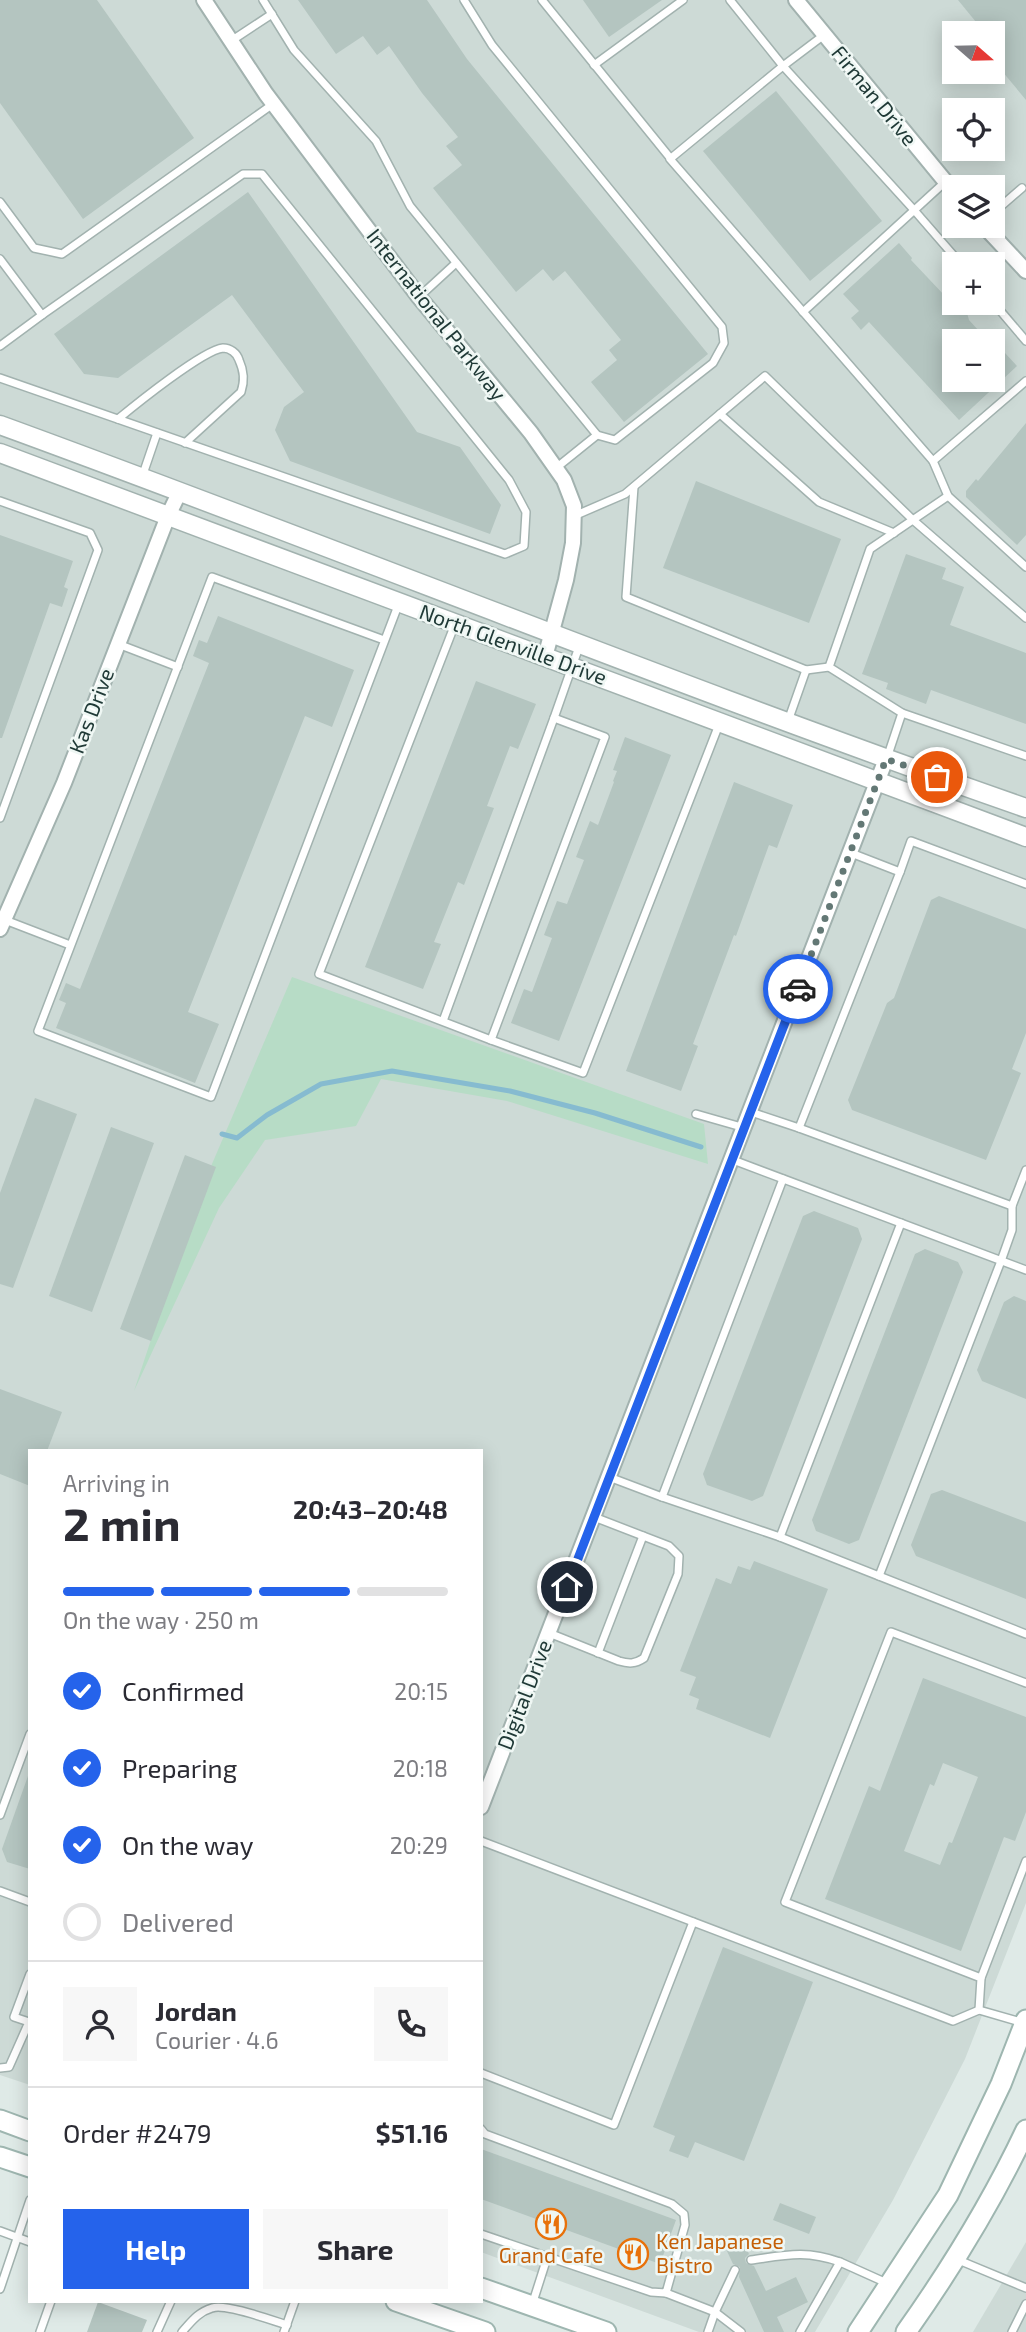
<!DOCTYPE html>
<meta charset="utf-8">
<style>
:root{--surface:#fff;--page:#f7f7f7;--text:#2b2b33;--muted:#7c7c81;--line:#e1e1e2;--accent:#2563eb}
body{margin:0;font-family:"Exo 2",sans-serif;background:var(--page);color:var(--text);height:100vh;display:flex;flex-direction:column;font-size:26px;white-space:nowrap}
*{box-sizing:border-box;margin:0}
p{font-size:23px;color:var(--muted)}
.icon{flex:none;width:38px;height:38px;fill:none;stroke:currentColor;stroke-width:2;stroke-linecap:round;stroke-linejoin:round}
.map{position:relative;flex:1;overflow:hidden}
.panel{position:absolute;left:28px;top:1449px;width:455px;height:854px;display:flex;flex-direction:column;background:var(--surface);border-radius:0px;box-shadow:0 4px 18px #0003}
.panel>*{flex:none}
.needle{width:46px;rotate:110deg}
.tools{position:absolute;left:942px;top:21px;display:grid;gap:14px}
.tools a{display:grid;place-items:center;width:63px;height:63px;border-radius:0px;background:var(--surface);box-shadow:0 4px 18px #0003;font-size:35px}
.pin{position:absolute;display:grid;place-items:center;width:60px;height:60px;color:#fff;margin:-30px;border:4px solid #fff;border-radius:50%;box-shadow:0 2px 7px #0007}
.courier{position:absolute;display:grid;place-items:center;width:70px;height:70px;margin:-35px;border:5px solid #2563eb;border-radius:50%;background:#fff;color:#222;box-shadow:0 2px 9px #0007}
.head em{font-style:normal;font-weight:700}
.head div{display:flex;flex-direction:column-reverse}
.head{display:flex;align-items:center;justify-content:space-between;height:119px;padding:0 35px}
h1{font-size:46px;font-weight:700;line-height:52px}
.bar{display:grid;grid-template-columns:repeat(4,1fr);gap:10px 7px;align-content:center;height:84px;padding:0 35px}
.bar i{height:9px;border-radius:5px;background:var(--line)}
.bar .current{background:var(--accent)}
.bar p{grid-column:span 4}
.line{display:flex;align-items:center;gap:18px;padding:0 35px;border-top:2px solid var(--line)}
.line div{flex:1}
.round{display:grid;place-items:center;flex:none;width:74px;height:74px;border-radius:0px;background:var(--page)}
ol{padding:0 35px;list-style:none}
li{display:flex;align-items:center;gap:21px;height:77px}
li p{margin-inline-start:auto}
li .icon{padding:7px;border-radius:50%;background:var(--accent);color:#fff;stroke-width:4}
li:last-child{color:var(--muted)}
li i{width:38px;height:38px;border:4px solid var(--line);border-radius:50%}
.cta{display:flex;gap:14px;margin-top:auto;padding:14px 35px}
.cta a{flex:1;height:80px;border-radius:0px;background:var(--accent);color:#fff;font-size:28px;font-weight:700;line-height:80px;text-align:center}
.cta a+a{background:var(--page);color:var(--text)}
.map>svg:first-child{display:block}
</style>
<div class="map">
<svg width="1026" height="2332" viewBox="0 0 1026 2332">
<rect width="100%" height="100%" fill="#dfeae7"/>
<!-- built -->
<g fill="#cddad6" fill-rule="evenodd">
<path d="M0 0H1026V1903L965 2059 893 2200 815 2332H699L481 2252V1451H30V2085L0 2075ZM954 33H992V72H954ZM954 110H992V149H954ZM954 187H992V226H954ZM954 264H992V303H954ZM954 341H992V380H954Z"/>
<polygon points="1026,2242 1026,2332 973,2332"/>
</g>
<!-- green -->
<polygon fill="#b7dcc6" points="292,977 704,1124 708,1164 507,1101 381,1079 356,1126 265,1140 219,1208 134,1391 200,1192"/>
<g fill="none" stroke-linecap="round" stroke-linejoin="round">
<!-- stream -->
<polyline stroke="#86bbd0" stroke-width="5" points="222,1134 237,1138 267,1115 321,1084 392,1071 510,1091 595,1113 701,1147"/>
</g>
<!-- building -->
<g fill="#b4c5c0" fill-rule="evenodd">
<polygon points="0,0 97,0 194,138 83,219 0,103"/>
<polygon points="298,0 427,0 467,59 708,354 624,422 591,382 617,360 609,350 621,340 565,271 553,281 543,269 516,292 433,188 462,165 446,146 458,137 422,93 389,46 377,55 363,36 336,54"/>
<polygon points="583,0 662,0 609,37"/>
<polygon points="958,0 1026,0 1026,100 992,59 992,33 985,33"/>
<polygon points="776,91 882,221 810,281 703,151"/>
<polygon points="248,192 417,432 460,447 501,505 490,534 290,461 275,430 284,407 304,392 232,295 118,378 84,374 54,334"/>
<polygon points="899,243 912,258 911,260 945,296 949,293 954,299 954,303 958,303 967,313 969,320 988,341 954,341 954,380 992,380 992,352 1005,353 1017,366 959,420 869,322 861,330 851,318 859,311 843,294"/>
<polygon points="1026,423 1026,535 1017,545 966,497 966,491 976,479 978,481"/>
<polygon points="696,481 841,539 809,623 663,568"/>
<polygon points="0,535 73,561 64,587 68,589 62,607 50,603 2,738 0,738"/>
<polygon points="906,554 946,568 942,579 964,587 950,625 1026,653 1026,724 931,690 926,704 886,689 888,683 862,674"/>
<polygon points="218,616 354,670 332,727 305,716 188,1012 219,1024 195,1083 56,1028 66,1003 59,1000 66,983 80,989 209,663 193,656 199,640 207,643"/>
<polygon points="476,681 536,704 518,749 510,746 487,806 494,808 464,885 458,882 434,942 441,944 423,989 365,967"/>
<polygon points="625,737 671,755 559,1041 511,1023 524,989 532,992 552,938 544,935 557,901 567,904 584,860 576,857 590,821 598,825 614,782 613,781 617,771 613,770"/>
<polygon points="734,782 793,805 777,848 769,845 736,936 734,935 693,1044 698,1046 681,1091 626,1071"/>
<polygon points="939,896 1026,929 1026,1033 1012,1069 1021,1073 986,1160 852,1110 848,1100 887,1003 894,998 931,900"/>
<polygon points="35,1098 77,1114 13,1288 0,1284 0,1193"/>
<polygon points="111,1127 154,1143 92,1312 49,1296"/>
<polygon points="185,1155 216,1167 151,1341 120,1329"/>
<polygon points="814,1211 858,1228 862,1239 763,1496 752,1501 707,1485 703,1474 803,1216"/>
<polygon points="925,1249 958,1262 963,1272 859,1540 849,1544 816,1531 812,1520 915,1254"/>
<polygon points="1014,1296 1026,1301 1026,1399 982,1381 977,1370 1004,1302"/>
<polygon points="0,1389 62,1412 47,1451 30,1451 30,1486 0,1474"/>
<polygon points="942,1490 1026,1522 1026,1599 916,1556 911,1545 931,1494"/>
<polygon points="754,1561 828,1589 770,1738 696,1709 699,1699 689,1695 696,1677 680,1671 716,1578 731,1584 738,1566 750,1570"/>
<path d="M923 1678 1026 1717V1812L1015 1841 1004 1837 961 1951 825 1899 869 1786 880 1791ZM943 1763 978 1777 952 1843 949 1842 940 1865 904 1851 930 1784 934 1786Z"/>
<polygon points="28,1776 30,1776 30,1869 7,1862 2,1849"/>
<polygon points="723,1947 813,1982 744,2161 695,2142 688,2158 669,2151 675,2136 653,2127"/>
<polygon points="481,2149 676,2220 660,2264 481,2199"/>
<polygon points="780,2203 816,2217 809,2234 773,2220"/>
<polygon points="743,2241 749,2254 745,2258 746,2263 754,2266 766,2291 796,2277 808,2302 777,2317 784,2332 764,2332 739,2277 740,2267 733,2264 726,2249"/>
<polygon points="98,2302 147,2320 142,2332 87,2332"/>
</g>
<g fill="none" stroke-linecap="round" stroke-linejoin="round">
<!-- service casing -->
<g stroke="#a2b2af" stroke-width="10">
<g id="service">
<polyline points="263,0 294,50 376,141 410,206 597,435 615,440 713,363 724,343 722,327 492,45 464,0"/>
<polyline points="542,0 671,159"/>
<polyline points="730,0 783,66 670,159 933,461"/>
<polyline points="824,35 783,66 914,210 961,264"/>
<polyline points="231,41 272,14"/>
<polyline points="594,65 683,0"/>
<polyline points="0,202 34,248 62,254 273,104"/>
<polyline points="992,214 1022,188"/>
<polyline points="0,259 42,315 243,174 262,174 509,480 526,512 524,546 505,554 0,378"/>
<polyline points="419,297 456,263"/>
<polyline points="992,301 1026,341"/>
<polyline points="803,312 945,182"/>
<polyline points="0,346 42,315"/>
<polyline points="1026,381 933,461 948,496 1026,567"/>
<polyline points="720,414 819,502 894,533"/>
<path d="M118 419C135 405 203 350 223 348 230 348 237 353 239 360 244 371 245 380 241 392L185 443"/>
<polyline points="556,468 597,435"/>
<polyline points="142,477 157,433"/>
<polyline points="634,487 626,597 806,670 788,721"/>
<polyline points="0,501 90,533 98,550 0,818"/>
<polyline points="574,516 625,494 765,376 913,520 1026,618"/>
<polyline points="384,640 212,577 38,1031 211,1097 399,603"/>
<polyline points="118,644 178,667"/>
<polyline points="806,670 829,667"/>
<polyline points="902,713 1026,756"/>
<polyline points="554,718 580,644"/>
<polyline points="887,758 902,713 829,667 870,549 948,496"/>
<polyline points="900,872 911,841 1026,884"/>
<polyline points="5,920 70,945"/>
<polyline points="443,1021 554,718 605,737 491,1040 319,974 455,624"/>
<polyline points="491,1040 583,1073 720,722"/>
<polyline points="751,1112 799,1128 900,872 851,853"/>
<polyline points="696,1114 745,1128"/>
<polyline points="799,1128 1012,1206 1026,1170"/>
<polyline points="733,1160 1026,1270"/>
<polyline points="609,1477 662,1497 780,1537 1026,1634"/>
<polyline points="662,1497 783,1179"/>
<polyline points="780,1537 901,1223"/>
<polyline points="879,1576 1001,1261 1012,1230 1012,1206"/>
<path d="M549 1633 619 1661C629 1664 635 1664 644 1658L678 1574 679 1556 669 1546 594 1517"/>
<polyline points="598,1653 643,1536"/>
<polyline points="0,1815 30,1734"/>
<polyline points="481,1841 953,2021 979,2010 1024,2023"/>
<polyline points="0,1891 30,1902"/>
<polyline points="981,1978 1026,1861"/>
<polyline points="979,2010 981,1978 785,1902 891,1632 1026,1683"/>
<polyline points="0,2068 9,2067 29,2022 14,2017 30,1974"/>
<polyline points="481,2073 614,2125 693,1922"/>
<polyline points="481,2129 485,2134 672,2204 684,2214 685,2225 666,2293 651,2292 481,2234"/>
<polyline points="0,2231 30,2242"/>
<polyline points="956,2259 1026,2288"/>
<path d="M751 2260C787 2255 805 2250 840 2262"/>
<polyline points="0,2289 30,2200"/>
<polyline points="666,2293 715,2312 741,2332"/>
<polyline points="532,2305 547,2258"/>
<polyline points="40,2332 51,2301"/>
<polyline points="157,2332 171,2301"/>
<path d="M182 2332C191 2322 198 2312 212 2308 225 2303 271 2320 287 2325"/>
<polyline points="284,2332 295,2301"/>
<polyline points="708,2332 715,2312 735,2270"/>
<polyline points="800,2332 840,2262 889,2284"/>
<polyline points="1012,2332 1026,2304"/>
</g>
</g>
<!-- minor casing -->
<g stroke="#a2b2af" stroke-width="18">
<g id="minor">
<polyline points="204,0 266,94 419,297 531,433 564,480 574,506 573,543 566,580 545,657"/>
<polyline points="796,0 954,192"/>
<polyline points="984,226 1026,271"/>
<polyline points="0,929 64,783 168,516 180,491"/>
<polyline points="481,1807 886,759"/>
</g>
</g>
<!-- tertiary casing -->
<g stroke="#a2b2af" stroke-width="21">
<g id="tertiary">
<path d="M0 425C343 550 681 688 1026 808"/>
<polyline points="0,453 1026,837"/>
</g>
</g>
<!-- secondary casing -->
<g stroke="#9eb6b0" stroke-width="23">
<g id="secondary">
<polyline points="0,2120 30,2131"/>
<polyline points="0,2157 30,2167"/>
<polyline points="481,2288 606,2332"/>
<polyline points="396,2301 485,2332"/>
<polyline points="858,2332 948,2195 1001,2084 1026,2020"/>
<path d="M906 2332C952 2267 992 2202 1026 2130"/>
</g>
</g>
<!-- service -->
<use href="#service" stroke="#fff" stroke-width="7"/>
<!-- minor -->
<use href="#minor" stroke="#fff" stroke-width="14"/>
<!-- tertiary -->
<use href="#tertiary" stroke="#fff" stroke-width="18"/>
<!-- secondary -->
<use href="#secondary" stroke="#fff" stroke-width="19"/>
</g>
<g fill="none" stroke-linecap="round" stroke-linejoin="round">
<!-- done -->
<polyline stroke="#637875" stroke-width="7" stroke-dasharray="0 12.6" points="798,989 886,759 937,777"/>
<!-- route -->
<polyline stroke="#2563eb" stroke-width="9" points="567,1587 798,989"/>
</g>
<!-- icons -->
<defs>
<g id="restaurant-ring" transform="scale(1.575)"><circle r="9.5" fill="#eff7f4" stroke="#e8710a" stroke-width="1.5"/><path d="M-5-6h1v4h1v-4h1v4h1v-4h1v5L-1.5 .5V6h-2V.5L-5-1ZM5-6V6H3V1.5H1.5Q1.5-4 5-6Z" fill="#e8710a"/></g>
</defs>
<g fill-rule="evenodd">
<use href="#restaurant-ring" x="551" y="2224"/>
<use href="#restaurant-ring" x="633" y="2254"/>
</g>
<g text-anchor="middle" stroke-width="5" stroke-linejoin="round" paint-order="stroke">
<!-- street labels -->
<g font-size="21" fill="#203a37" stroke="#eff7f4">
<text transform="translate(874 96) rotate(51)" y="7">Firman Drive</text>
<text transform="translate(436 315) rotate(52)" y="7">International Parkway</text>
<text transform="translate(513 645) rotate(20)" y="7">North Glenville Drive</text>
<text transform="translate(92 711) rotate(-69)" y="7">Kas Drive</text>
<text transform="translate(525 1695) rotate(-69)" y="7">Digital Drive</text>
</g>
<!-- food labels -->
<g font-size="21" fill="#c56008" stroke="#eff7f4" text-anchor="start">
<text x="656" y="2249">Ken Japanese<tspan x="656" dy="24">Bistro</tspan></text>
<text x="551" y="2263" text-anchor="middle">Grand Cafe</text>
</g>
</g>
</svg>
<div class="tools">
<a><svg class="needle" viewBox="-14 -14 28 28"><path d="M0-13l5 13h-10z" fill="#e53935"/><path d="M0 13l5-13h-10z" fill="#7c7c81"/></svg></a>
<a><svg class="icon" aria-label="locate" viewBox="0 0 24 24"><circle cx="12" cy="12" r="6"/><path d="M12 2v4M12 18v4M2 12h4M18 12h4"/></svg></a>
<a><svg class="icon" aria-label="layers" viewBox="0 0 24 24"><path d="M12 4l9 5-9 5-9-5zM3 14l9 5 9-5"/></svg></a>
<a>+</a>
<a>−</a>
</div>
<div class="pin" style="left:937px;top:777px;background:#ea580c"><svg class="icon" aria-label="bag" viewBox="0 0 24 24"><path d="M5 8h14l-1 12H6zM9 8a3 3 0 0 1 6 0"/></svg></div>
<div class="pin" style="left:567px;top:1587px;background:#1f2937"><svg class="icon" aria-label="home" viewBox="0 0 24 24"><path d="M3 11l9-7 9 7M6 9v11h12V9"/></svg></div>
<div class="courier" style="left:798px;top:989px"><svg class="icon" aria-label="car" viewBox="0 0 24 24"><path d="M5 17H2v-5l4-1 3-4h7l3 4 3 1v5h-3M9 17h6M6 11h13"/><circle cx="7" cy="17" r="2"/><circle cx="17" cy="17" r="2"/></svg></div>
<section class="panel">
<div class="head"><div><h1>2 min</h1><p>Arriving in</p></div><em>20:43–20:48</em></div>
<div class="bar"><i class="current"></i><i class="current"></i><i class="current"></i><i></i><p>On the way · 250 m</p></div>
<ol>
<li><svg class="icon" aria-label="check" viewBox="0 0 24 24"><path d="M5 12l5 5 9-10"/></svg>Confirmed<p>20:15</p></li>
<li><svg class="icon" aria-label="check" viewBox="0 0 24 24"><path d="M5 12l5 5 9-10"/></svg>Preparing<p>20:18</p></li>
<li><svg class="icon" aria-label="check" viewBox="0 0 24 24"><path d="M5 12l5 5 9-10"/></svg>On the way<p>20:29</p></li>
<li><i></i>Delivered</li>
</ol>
<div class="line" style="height:126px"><a class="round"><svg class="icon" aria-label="person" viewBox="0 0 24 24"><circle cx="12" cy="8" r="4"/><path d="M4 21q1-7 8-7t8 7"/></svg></a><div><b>Jordan</b><p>Courier · 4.6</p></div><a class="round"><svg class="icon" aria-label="phone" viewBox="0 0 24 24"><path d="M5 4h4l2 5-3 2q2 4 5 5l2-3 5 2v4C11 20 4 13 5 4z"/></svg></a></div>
<div class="line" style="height:91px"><div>Order #2479</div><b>$51.16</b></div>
<div class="cta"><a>Help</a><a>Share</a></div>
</section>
</div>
